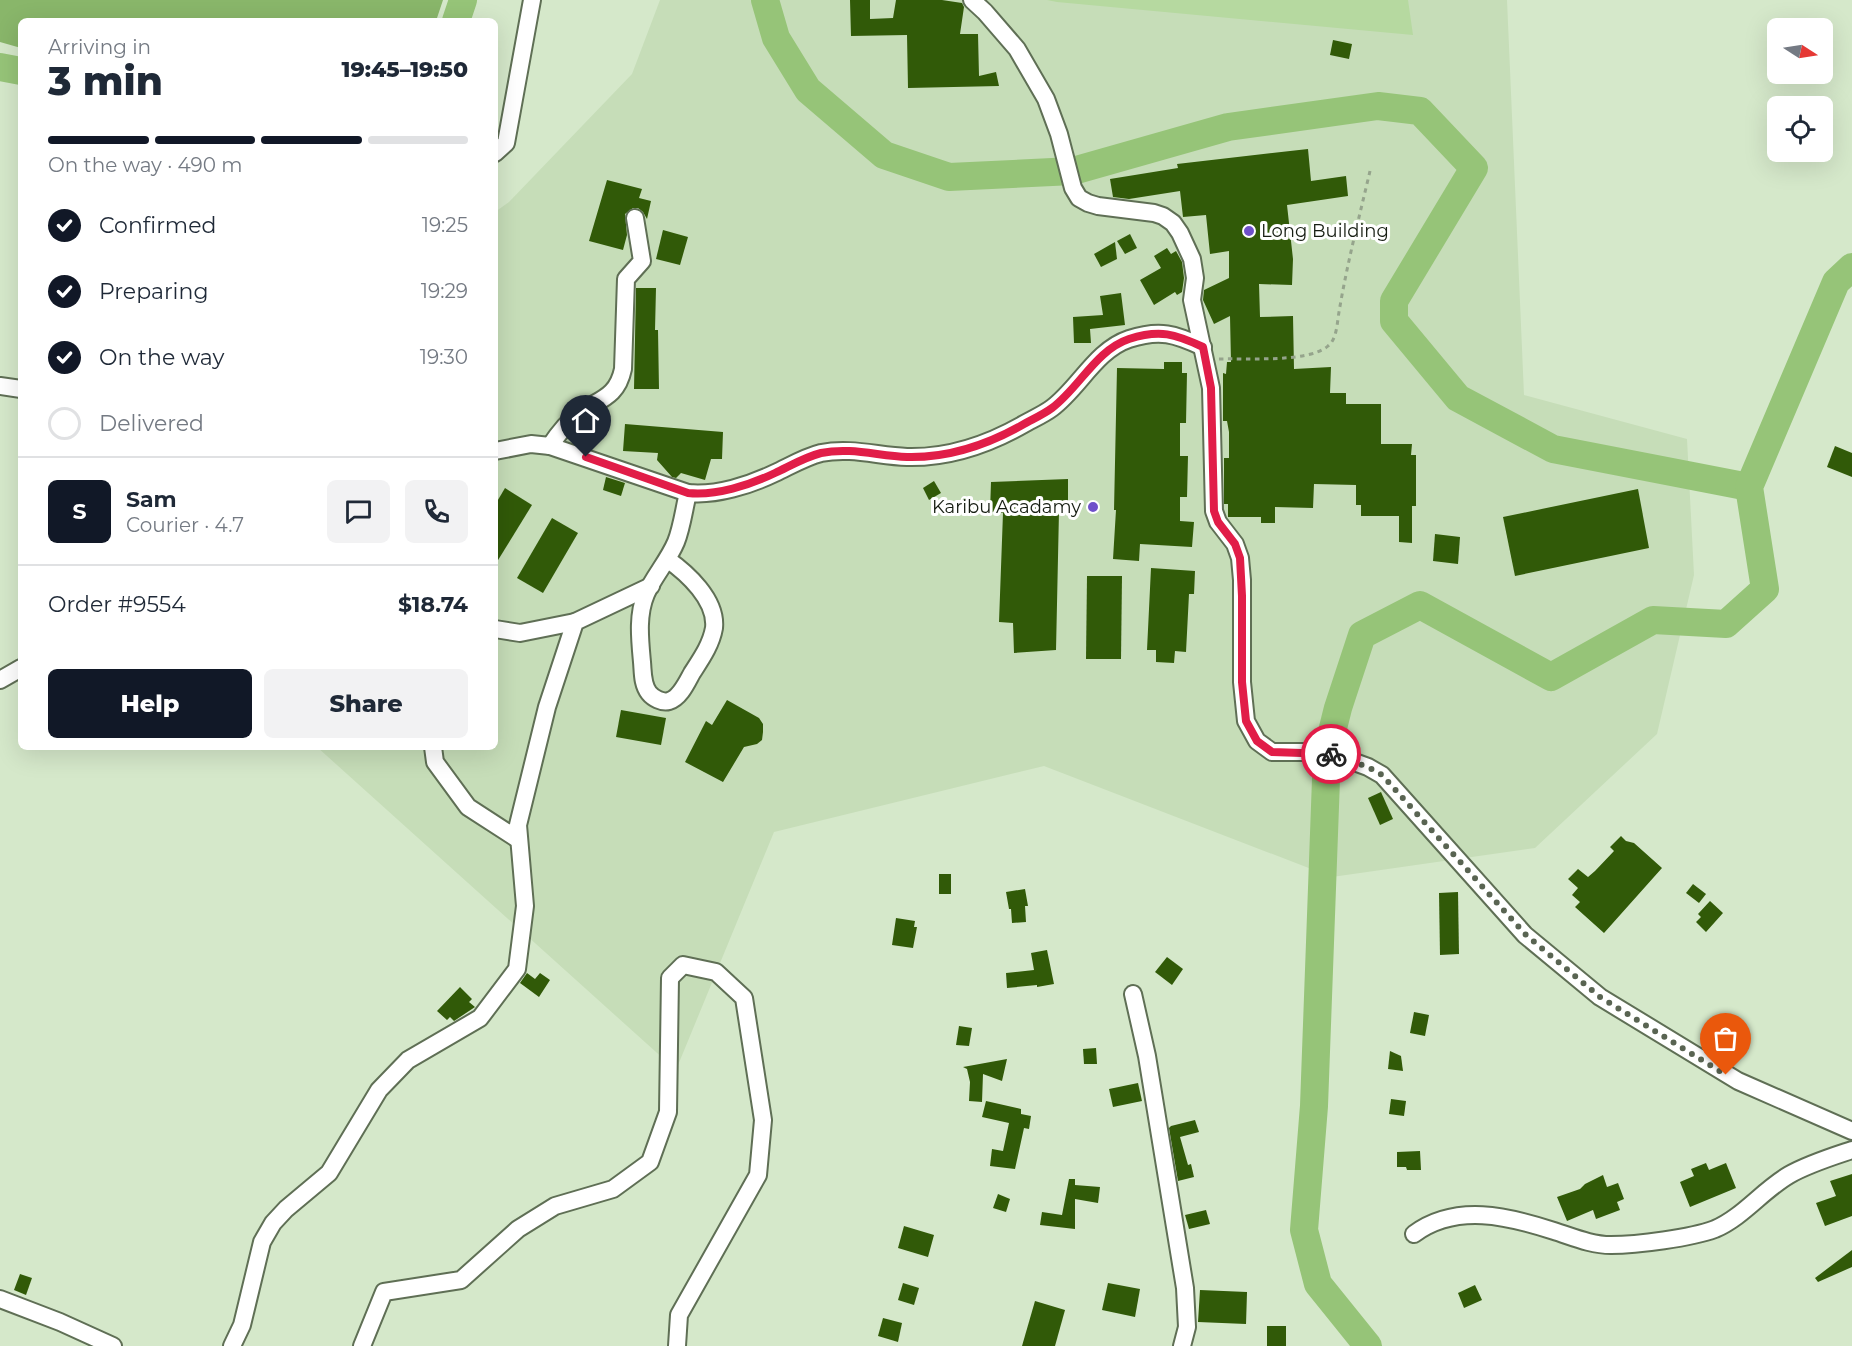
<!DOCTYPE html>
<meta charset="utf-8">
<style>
:root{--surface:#fff;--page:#f2f2f3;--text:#1f2937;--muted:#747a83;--line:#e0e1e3;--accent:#111827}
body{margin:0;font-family:Montserrat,sans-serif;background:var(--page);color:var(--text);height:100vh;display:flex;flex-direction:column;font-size:22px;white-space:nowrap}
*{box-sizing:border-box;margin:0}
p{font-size:20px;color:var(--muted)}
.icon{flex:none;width:33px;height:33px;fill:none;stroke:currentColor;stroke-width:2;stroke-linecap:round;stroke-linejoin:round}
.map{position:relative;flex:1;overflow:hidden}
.sheet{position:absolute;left:18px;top:18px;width:480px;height:732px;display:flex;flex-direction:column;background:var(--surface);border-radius:9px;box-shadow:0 6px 24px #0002}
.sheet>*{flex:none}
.needle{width:39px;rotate:102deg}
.tools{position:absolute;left:1767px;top:18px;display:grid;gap:12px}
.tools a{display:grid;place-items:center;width:66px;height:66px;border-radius:9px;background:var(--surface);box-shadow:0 6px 24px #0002;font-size:30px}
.pin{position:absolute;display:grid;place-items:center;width:51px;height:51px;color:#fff;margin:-62px -26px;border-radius:50% 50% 50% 0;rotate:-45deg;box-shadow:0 0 6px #0007}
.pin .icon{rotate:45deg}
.courier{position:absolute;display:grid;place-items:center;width:60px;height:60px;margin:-30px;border:4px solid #e11d48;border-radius:50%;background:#fff;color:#222;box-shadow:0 2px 8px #0007}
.overview em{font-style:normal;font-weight:800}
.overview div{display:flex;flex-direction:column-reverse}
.overview{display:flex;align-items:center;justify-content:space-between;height:102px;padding:0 30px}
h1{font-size:39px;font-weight:800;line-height:45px}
.bar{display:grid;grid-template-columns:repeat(4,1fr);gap:9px 6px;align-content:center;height:72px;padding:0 30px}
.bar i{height:8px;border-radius:4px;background:var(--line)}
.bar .current{background:var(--accent)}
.bar p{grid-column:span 4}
.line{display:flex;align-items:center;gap:15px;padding:0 30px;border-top:2px solid var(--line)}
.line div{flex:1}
.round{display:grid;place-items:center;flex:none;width:63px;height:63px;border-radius:9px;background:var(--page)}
ol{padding:0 30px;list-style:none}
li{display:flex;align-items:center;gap:18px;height:66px}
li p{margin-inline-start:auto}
li .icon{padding:6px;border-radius:50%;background:var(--accent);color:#fff;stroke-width:4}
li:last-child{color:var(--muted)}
li i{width:33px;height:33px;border:3px solid var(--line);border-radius:50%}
.primary-button{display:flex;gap:12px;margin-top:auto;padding:12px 30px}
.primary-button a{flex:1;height:69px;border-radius:9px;background:var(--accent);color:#fff;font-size:24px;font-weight:800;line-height:69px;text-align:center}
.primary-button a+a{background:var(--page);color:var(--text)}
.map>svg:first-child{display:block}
</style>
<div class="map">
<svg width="1852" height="1346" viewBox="0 0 1852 1346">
<rect width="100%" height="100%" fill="#d5e8ca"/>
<!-- built -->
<polygon fill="#c6ddb8" points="660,0 1507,0 1524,395 1687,439 1694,575 1657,734 1535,848 1332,877 1044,766 774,832 676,1070 317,747 495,747 495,212 509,202 632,74"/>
<!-- green -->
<polygon fill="#b6d9a0" points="1047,0 1408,0 1413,35 1057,2"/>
<!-- forest -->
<polygon fill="#89b66a" points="0,0 443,0 436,21 21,21 21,48 0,42"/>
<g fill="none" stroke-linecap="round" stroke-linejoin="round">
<!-- river -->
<g stroke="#96c478" stroke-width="28">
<polyline points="765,0 776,38 808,90 884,155 949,177 1073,171 1228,127 1378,106 1420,111 1474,168 1394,301 1394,321 1458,398 1553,449 1749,487"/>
<polyline points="456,21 463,0"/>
<polyline points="0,67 21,71"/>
<polyline points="1368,1346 1318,1284 1304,1230 1314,1106 1327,752 1338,708 1362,635 1420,605 1551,677 1653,620 1726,624 1765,589 1749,487 1836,282 1852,267"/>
</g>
</g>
<!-- building -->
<g fill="#315a08">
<polygon points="850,0 870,0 870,19 893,18 896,0 942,0 962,3 964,7 960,34 978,34 979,76 996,72 999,86 908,88 907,35 851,36"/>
<polygon points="1333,40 1352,44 1349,59 1330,55"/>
<polygon points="1308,149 1311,181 1346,176 1348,196 1287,205 1293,259 1292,285 1259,284 1260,317 1293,316 1294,369 1331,367 1330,393 1346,393 1346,404 1381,404 1381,444 1412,444 1411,455 1416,455 1416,506 1412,506 1412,543 1399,542 1399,516 1361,516 1361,505 1356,505 1356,485 1314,484 1313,508 1275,507 1275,523 1261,523 1261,517 1228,517 1228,504 1224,504 1224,458 1229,458 1229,432 1227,421 1223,421 1223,373 1226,374 1227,362 1231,362 1230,316 1214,324 1203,300 1204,290 1229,278 1229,251 1210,254 1206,215 1183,217 1180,191 1129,199 1113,197 1110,179 1178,168 1177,164"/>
<polygon points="607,180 642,189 639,198 651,201 647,219 643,212 638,208 633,208 625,214 627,235 623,250 589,241"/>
<polygon points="663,230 688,237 680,265 656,259"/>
<polygon points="1130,234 1137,248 1125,254 1117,241"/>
<polygon points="1115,242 1117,259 1101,267 1094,254"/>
<polygon points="1167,248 1171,254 1176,251 1182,262 1184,278 1182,292 1177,295 1175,292 1154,305 1140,280 1161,268 1154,256"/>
<polygon points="636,288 656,288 655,330 658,330 659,389 634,389"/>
<polygon points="1121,293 1125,325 1090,329 1091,343 1074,343 1073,317 1103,315 1100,296"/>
<polygon points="1164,362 1182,362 1182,373 1187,373 1186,423 1180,423 1180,456 1188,456 1187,497 1180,497 1180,521 1194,522 1192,547 1140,544 1139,561 1113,559 1116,510 1114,510 1117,368 1164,369"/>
<polygon points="625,424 723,432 722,459 711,459 705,480 681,473 676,478 672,477 657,460 658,453 623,451"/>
<polygon points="1835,446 1852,453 1852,477 1827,467"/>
<polygon points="606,477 625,483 621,496 603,490"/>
<polygon points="1068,479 1068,510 1059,511 1056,650 1014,653 1013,623 999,622 1003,513 990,512 991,482"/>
<polygon points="934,481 941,493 929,500 923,488"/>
<polygon points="505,488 532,505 495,565 495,505"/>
<polygon points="1638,489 1649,548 1515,576 1503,517"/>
<polygon points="552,518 578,533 543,593 517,578"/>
<polygon points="1435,534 1460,537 1458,564 1433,561"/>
<polygon points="1151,568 1195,571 1194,594 1189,594 1186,652 1175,651 1174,663 1156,662 1156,650 1147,650"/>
<polygon points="1087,576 1122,576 1121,659 1086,659"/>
<polygon points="727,700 759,718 763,724 763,732 762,740 757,744 744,747 723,782 685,762 706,721 712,725"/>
<polygon points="621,710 666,718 661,745 616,737"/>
<polygon points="1381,792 1393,819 1380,825 1368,798"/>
<polygon points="1621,836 1626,841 1634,843 1662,868 1604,933 1575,907 1580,902 1572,895 1578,888 1568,879 1578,869 1588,877 1595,871 1614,851 1610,847"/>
<rect x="939" y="874" width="12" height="20"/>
<polygon points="1693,884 1706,894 1699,903 1686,893"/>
<polygon points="1025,889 1028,906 1025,906 1026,922 1012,923 1011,909 1009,909 1006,892"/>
<polygon points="1458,892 1459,954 1440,955 1439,893"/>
<polygon points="1710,901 1723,913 1706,932 1696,922 1701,917 1698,914"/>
<polygon points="896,918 915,921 914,927 917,927 913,948 892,945"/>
<polygon points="1047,950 1054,984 1037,987 1037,985 1007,988 1006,973 1034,970 1031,953"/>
<polygon points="1167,957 1183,969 1172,985 1155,972"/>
<polygon points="527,973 535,979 540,973 550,980 539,997 520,983"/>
<polygon points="460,987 472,999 469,1002 475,1007 454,1021 450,1017 447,1020 437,1011"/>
<polygon points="1414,1012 1429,1015 1425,1036 1410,1033"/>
<polygon points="959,1026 972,1028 969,1046 956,1045"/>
<polygon points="1096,1048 1097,1064 1084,1064 1083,1049"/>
<polygon points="1390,1051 1401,1056 1403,1071 1388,1069"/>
<polygon points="1007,1059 1002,1081 983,1074 982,1102 969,1101 970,1082 967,1069 963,1067"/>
<polygon points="1138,1083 1142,1101 1113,1107 1109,1089"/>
<polygon points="1391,1099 1406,1101 1404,1116 1389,1114"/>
<polygon points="986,1101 1021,1109 1021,1114 1031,1116 1029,1129 1024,1128 1015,1169 990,1166 992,1149 1003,1151 1009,1123 982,1117"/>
<polygon points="1195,1120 1199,1132 1180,1137 1188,1165 1191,1164 1194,1177 1178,1181 1169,1128 1171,1126"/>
<polygon points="1420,1151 1421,1170 1407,1170 1406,1167 1397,1167 1397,1152"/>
<polygon points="1706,1163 1709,1170 1726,1163 1736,1188 1690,1207 1680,1182 1694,1176 1691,1169"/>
<polygon points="1852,1174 1852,1216 1825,1226 1816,1203 1836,1196 1830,1181"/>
<polygon points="1603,1175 1607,1187 1618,1183 1624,1199 1617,1202 1620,1210 1596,1219 1593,1210 1567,1221 1557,1197 1580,1189 1585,1184"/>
<polygon points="1069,1179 1075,1179 1075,1185 1100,1187 1098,1203 1075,1199 1075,1229 1040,1225 1042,1212 1062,1215"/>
<polygon points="998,1194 1010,1199 1006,1212 993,1208"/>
<polygon points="1206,1210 1210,1224 1189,1229 1185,1215"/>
<polygon points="904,1226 934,1235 928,1257 898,1248"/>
<polygon points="1852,1250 1852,1267 1818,1282 1815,1278"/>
<polygon points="20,1274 32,1278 26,1295 14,1290"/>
<polygon points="903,1283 919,1288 914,1305 898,1300"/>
<polygon points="1108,1283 1140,1289 1135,1317 1102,1310"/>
<polygon points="1475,1285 1482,1300 1464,1308 1458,1293"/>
<polygon points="1200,1290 1247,1292 1246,1324 1198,1322"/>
<polygon points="1035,1301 1065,1310 1055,1346 1022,1346"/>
<polygon points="883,1318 902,1323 898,1342 878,1336"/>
<rect x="1267" y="1326" width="19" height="20"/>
</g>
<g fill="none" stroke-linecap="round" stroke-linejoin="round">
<!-- minor casing -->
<g stroke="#5f6f55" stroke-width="20">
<g id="minor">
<polyline points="972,0 985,12 1017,49 1046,99 1059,134 1073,188 1079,198 1088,203 1098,206 1154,213 1163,216 1173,223 1180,233 1192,259 1195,278 1192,300 1211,388 1214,511 1218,522 1235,544 1240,558 1242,580 1242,682 1246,721 1257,741 1272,752 1327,752 1368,767 1382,775 1525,935 1600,997 1738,1081 1852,1131"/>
<polyline points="495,153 506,143 532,0"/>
<polyline points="0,386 21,389"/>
<path d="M550 446C558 434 566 423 578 414 599 399 617 398 623 369L626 279 642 261 635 218"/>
<path d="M495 451 531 444 550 446 688 493C716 496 750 485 775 473 790 466 805 457 821 453 851 447 878 456 907 457 948 458 989 444 1024 424 1033 419 1044 414 1052 408 1079 388 1096 350 1129 339 1160 329 1175 334 1203 347"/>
<path d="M667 559C687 573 717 600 714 628 711 645 701 659 692 673 687 682 680 698 669 701 662 703 653 698 649 693 642 684 643 672 642 662 640 640 637 615 646 594 654 576 668 561 676 542 682 527 684 509 688 493"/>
<polyline points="495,629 520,633 575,622"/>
<polyline points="0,680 21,668"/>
<polyline points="433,747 435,762 468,807 519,840"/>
<polyline points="1133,994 1147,1056 1185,1288 1187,1327 1182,1346"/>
<path d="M1414 1234C1456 1203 1508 1216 1554 1231 1573 1237 1591 1245 1611 1245 1637 1245 1691 1238 1715 1229 1743 1217 1763 1190 1789 1175 1808 1164 1831 1157 1852 1150"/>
<polyline points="0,1299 60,1322 113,1346"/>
<polyline points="232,1346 242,1325 262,1242 273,1223 286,1209 329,1173 379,1090 408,1060 480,1018 517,969 525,906 518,825 547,707 575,622 651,586"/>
<polyline points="362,1346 384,1292 461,1280 518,1229 555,1206 613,1189 650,1162 668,1112 670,978 683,965 716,972 744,998 763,1120 758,1175 679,1315 677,1346"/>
</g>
</g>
<!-- path -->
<path stroke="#95a48c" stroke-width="3" stroke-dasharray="4.5 4.5" stroke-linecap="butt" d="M1219 359C1245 358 1309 363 1328 346 1337 339 1337 323 1339 312 1347 264 1359 218 1370 171"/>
<!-- minor -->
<use href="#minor" stroke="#fff" stroke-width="16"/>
</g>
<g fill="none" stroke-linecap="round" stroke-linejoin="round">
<!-- done -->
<polyline stroke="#596452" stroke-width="6" stroke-dasharray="0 10.8" points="1331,754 1368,767 1382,775 1526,935 1600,997 1726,1075"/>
<!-- route -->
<path stroke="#e11d48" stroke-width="8" d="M586 457 688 493C716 496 750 485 775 473 790 466 805 457 821 453 851 447 878 456 907 457 948 458 989 444 1024 424 1033 419 1044 414 1052 408 1079 388 1096 350 1129 339 1160 329 1175 334 1203 347L1211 388 1214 511 1218 522 1235 544 1240 558 1242 596V682L1246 721 1257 741 1272 752 1331 754"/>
</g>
<!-- markers -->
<g fill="#6f50ca" stroke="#fff" stroke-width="2">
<circle cx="1249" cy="231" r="6"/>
<circle cx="1093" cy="507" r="6"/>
</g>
<g text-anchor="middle" stroke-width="6" stroke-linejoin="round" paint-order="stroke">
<!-- poi labels -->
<g font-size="18" fill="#161d12" stroke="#fff" text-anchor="start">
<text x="1261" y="237">Long Building</text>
<text x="1081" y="513" text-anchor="end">Karibu Acadamy</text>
</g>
</g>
</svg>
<div class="tools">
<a><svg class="needle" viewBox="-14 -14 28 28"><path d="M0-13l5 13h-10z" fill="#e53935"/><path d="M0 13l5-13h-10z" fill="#747a83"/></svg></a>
<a><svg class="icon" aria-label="locate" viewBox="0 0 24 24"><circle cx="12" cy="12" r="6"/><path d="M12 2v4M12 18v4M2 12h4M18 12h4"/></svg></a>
</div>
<div class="pin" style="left:1726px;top:1075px;background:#ea580c"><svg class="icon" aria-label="bag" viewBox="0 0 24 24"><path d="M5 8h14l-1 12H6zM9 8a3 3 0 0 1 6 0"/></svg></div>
<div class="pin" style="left:586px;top:457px;background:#1f2937"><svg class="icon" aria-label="home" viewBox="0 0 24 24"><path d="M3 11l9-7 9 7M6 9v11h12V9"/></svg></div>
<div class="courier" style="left:1331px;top:754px"><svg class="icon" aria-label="bike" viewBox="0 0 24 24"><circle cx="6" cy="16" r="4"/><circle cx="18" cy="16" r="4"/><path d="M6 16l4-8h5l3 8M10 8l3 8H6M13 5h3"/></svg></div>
<section class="sheet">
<div class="overview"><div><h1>3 min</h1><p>Arriving in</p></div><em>19:45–19:50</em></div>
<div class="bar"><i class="current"></i><i class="current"></i><i class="current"></i><i></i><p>On the way · 490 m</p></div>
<ol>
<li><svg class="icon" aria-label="check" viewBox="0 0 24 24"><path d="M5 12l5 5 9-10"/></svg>Confirmed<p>19:25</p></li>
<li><svg class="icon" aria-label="check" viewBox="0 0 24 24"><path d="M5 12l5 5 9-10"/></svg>Preparing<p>19:29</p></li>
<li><svg class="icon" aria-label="check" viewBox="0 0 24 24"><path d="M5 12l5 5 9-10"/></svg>On the way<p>19:30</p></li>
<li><i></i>Delivered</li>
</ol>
<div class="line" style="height:108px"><b class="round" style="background:var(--accent);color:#fff">S</b><div><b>Sam</b><p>Courier · 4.7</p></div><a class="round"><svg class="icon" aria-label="chat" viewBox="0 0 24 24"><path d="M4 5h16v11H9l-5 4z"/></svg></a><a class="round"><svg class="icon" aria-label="phone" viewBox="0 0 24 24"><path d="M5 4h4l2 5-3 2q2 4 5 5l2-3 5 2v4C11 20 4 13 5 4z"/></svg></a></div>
<div class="line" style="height:78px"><div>Order #9554</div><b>$18.74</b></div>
<div class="primary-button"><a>Help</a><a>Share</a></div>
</section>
</div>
